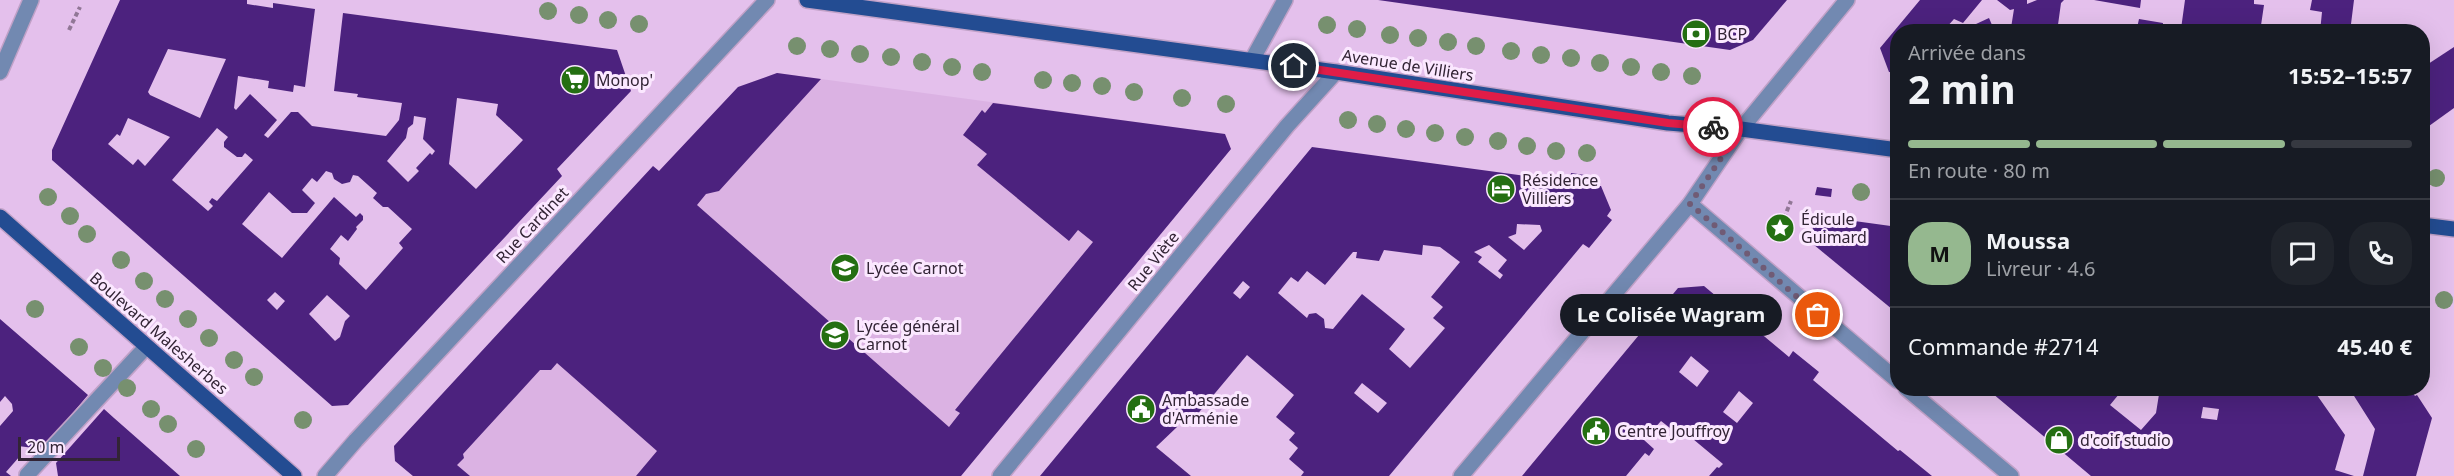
<!DOCTYPE html>
<html lang="fr">
<meta charset="utf-8">
<style>
:root{--surface:#171b24;--page:#20242c;--text:#f1f3f6;--muted:#9ea1a6;--line:#363941;--accent:#95b88f}
body{margin:0;font-family:"Noto Sans",sans-serif;background:var(--page);color:var(--text);height:100vh;display:flex;flex-direction:column;font-size:22px;white-space:nowrap}
*{box-sizing:border-box;margin:0}
p{font-size:20px;color:var(--muted)}
.icon{flex:none;width:33px;height:33px;fill:none;stroke:currentColor;stroke-width:2;stroke-linecap:round;stroke-linejoin:round}
.map{position:relative;flex:1;overflow:hidden}
.drawer{position:absolute;left:1890px;top:24px;width:540px;height:372px;display:flex;flex-direction:column;background:var(--surface);border-radius:24px;box-shadow:0 6px 24px #0002}
.drawer>*{flex:none}
.scale{position:absolute;left:18px;bottom:15px;width:102px;box-sizing:border-box;padding-left:6px;border:3px solid #322435;border-top:0;font-size:16px;line-height:21px;white-space:nowrap;color:#322435;-webkit-text-stroke:4px #fbe8ff;paint-order:stroke}
.pin{position:absolute;display:grid;place-items:center;width:51px;height:51px;color:#fff;margin:-26px;border:3px solid #fff;border-radius:50%;box-shadow:0 2px 6px #0007}
.courier{position:absolute;display:grid;place-items:center;width:60px;height:60px;margin:-30px;border:4px solid #e11d48;border-radius:50%;background:#fff;color:#222;box-shadow:0 2px 8px #0007}
.bubble{position:absolute;height:42px;border-radius:21px;background:var(--surface);box-shadow:0 6px 24px #0002;font-size:20px;font-weight:700;line-height:42px;text-align:center}
.headline em{font-style:normal;font-weight:700}
.headline div{display:flex;flex-direction:column-reverse}
.headline{display:flex;align-items:center;justify-content:space-between;height:102px;padding:0 18px}
h1{font-size:39px;font-weight:700;line-height:45px}
.bar{display:grid;grid-template-columns:repeat(4,1fr);gap:9px 6px;align-content:center;height:72px;padding:0 18px}
.bar i{height:8px;border-radius:4px;background:var(--line)}
.bar .current{background:var(--accent)}
.bar p{grid-column:span 4}
.line{display:flex;align-items:center;gap:15px;padding:0 18px;border-top:2px solid var(--line)}
.line div{flex:1}
.round{display:grid;place-items:center;flex:none;width:63px;height:63px;border-radius:24px;background:var(--page)}
.map>svg:first-child{display:block}
</style>
<div class="map">
<svg width="2454" height="476" viewBox="0 0 2454 476">
<rect width="100%" height="100%" fill="#e4c0ec"/>
<!-- built -->
<polygon fill="#dbb2e3" points="777,73 1225,134 1231,149 961,476 413,476 395,461 394,446 653,166 659,171 738,87"/>
<!-- building -->
<g fill="#4c227e" fill-rule="evenodd">
<path d="M120 0H247V4L273 8V3L315 9 305 87 294 85 293 92 268 88 269 81 238 76 234 108 236 110 250 94 277 120 264 135 268 138 291 112H298L312 126 386 136 399 120 402 103 357 97 358 94 334 91 343 13 617 50 631 91 557 169 562 176 348 405 332 406 52 160V150ZM168 49 226 59 200 118 150 95 148 92ZM457 98 498 104 496 115 523 140 476 189 449 164ZM414 116 426 118 423 139 435 151 432 155 430 153 416 168 419 171 408 182 387 161 406 138 408 128 413 124ZM128 118 170 137 145 166 138 159 133 165 108 144 117 134 120 136ZM217 128 228 137 224 142V147L237 157H242L245 153 253 160 217 201 212 198 209 202 213 206 208 211 172 180ZM326 171 332 173 334 179 342 184 350 182 353 175 358 176 377 193 373 198 383 207H388L412 229 399 243 403 248 366 290 339 264 340 258 330 249 341 235 348 241 357 229 356 227 363 220V216L360 213 356 217 334 197 282 258 242 224 269 192 292 213H307L315 203 302 190 312 178 317 182ZM275 292 285 301 277 310 267 300ZM327 295 350 316 345 321 340 337 335 341 309 314Z"/>
<polygon points="1378,0 1787,0 1753,40 1730,50"/>
<polygon points="1920,0 1982,0 1963,23 1954,19 1946,28 1949,32 1898,32 1898,73 1889,72 1880,48"/>
<polygon points="1997,0 2027,0 2027,4 2037,0 2064,0 2061,3 2057,32 2006,32 2011,28 2014,9 2010,10"/>
<polygon points="2094,0 2141,0 2140,8"/>
<polygon points="2185,0 2254,0 2254,4 2264,5 2260,32 2184,32 2181,29"/>
<polygon points="2312,0 2354,0 2350,32 2320,32 2322,12 2310,10"/>
<polygon points="1989,18 1995,32 1975,32 1976,24"/>
<polygon points="2139,19 2163,23 2162,32 2127,32 2129,27 2137,28"/>
<polygon points="2454,47 2454,108 2422,131 2422,68"/>
<polygon points="777,73 821,79 719,191 706,194 697,205 949,427 960,413 955,410 1093,242 1078,230 1069,241 977,165 987,154 963,135 982,110 985,113 993,103 1225,134 1231,149 961,476 636,476 657,451 557,363 551,370 540,370 463,454 464,458 457,465 470,476 413,476 395,461 394,446 653,166 659,171 738,87"/>
<path d="M1312 147 1570 182 1571 173 1599 177 1597 186H1601L1611 210 1607 216 1612 220 1589 248 1583 244 1389 476H1301L1304 472 1289 459 1298 448 1289 440 1295 433 1276 417 1294 395 1247 355 1190 423 1181 415 1177 427 1156 447 1191 476H1040ZM1517 224 1540 225 1542 231 1524 250 1508 237 1516 234ZM1423 245 1440 247 1460 262 1431 297 1443 307 1433 318 1445 328 1410 368 1389 349 1405 329 1362 294 1333 329 1325 328 1324 319 1316 313 1309 314 1307 318 1278 293 1291 277 1298 282 1307 271 1325 285 1353 252H1357L1356 258 1379 261 1384 250 1422 255ZM1489 245 1507 260 1498 271 1503 275 1500 279 1478 262 1482 257 1474 252ZM1243 281 1250 287 1240 299 1233 293ZM1362 383 1387 403 1378 413 1354 393Z"/>
<polygon points="1817,187 1832,189 1831,197 1815,195"/>
<polygon points="1818,216 1898,227 1898,314 1808,240"/>
<path d="M1704 286 1789 357 1793 351 1819 372 1813 380 1898 451 1900 450 1932 476H1709L1717 467 1719 468 1723 464 1687 434 1683 438 1661 421 1644 440 1654 449 1649 456 1645 453 1626 476H1522L1678 288ZM1691 356 1709 371 1697 387 1679 372ZM1739 391 1753 403 1737 423 1723 412Z"/>
<polygon points="0,319 88,395 42,449 18,446 20,456 6,472 11,476 0,476 0,426 13,411 12,404 5,396 0,402"/>
<path d="M1986 388H2124L2110 405 2141 430 2156 413 2160 388H2312L2345 435 2335 470 2354 476H2091ZM2203 407 2219 409 2217 420 2201 418Z"/>
<polygon points="2349,388 2409,388 2415,396 2417,395 2432,418 2416,476 2363,476 2375,429"/>
<polygon points="104,409 114,418 180,476 58,476 56,463"/>
</g>
<g fill="none" stroke-linecap="round" stroke-linejoin="round">
<!-- minor casing -->
<g stroke="#c0a1c7" stroke-width="18">
<g id="minor">
<polyline points="1252,60 1285,0"/>
<polyline points="0,72 31,0"/>
<polyline points="1690,204 1898,381"/>
<polyline points="1906,388 2011,476"/>
<polyline points="27,475 146,347"/>
<polyline points="325,476 356,440 767,0"/>
<polyline points="1000,476 1287,126 1336,72"/>
<polyline points="1461,476 1690,204 1741,129 1847,0"/>
</g>
</g>
<!-- major casing -->
<g stroke="#c0a1c7" stroke-width="18">
<g id="major">
<polyline points="807,0 1336,72 1668,123 1741,129 1898,150"/>
<polyline points="0,217 294,476"/>
<polyline points="2422,225 2454,229"/>
</g>
</g>
<!-- path -->
<g stroke="#917796" stroke-width="4" stroke-dasharray="4.5 3" stroke-linecap="butt">
<polyline points="69,30 80,7"/>
<polyline points="1781,225 1791,201"/>
</g>
<!-- minor -->
<use href="#minor" stroke="#7289b1" stroke-width="15"/>
<!-- major -->
<use href="#major" stroke="#234c92" stroke-width="15"/>
</g>
<!-- trees -->
<g fill="#77906f">
<circle cx="548" cy="11" r="9"/>
<circle cx="579" cy="15" r="9"/>
<circle cx="608" cy="20" r="9"/>
<circle cx="639" cy="24" r="9"/>
<circle cx="1327" cy="25" r="9"/>
<circle cx="1357" cy="29" r="9"/>
<circle cx="1390" cy="35" r="9"/>
<circle cx="1418" cy="38" r="9"/>
<circle cx="1448" cy="42" r="9"/>
<circle cx="797" cy="46" r="9"/>
<circle cx="1476" cy="46" r="9"/>
<circle cx="830" cy="49" r="9"/>
<circle cx="1511" cy="51" r="9"/>
<circle cx="860" cy="54" r="9"/>
<circle cx="1541" cy="55" r="9"/>
<circle cx="891" cy="57" r="9"/>
<circle cx="1571" cy="58" r="9"/>
<circle cx="922" cy="62" r="9"/>
<circle cx="1600" cy="63" r="9"/>
<circle cx="952" cy="67" r="9"/>
<circle cx="1631" cy="67" r="9"/>
<circle cx="982" cy="72" r="9"/>
<circle cx="1661" cy="72" r="9"/>
<circle cx="1692" cy="76" r="9"/>
<circle cx="1043" cy="80" r="9"/>
<circle cx="1072" cy="83" r="9"/>
<circle cx="1102" cy="86" r="9"/>
<circle cx="1134" cy="92" r="9"/>
<circle cx="1182" cy="98" r="9"/>
<circle cx="1226" cy="104" r="9"/>
<circle cx="1348" cy="120" r="9"/>
<circle cx="1377" cy="124" r="9"/>
<circle cx="1406" cy="129" r="9"/>
<circle cx="1435" cy="133" r="9"/>
<circle cx="1465" cy="137" r="9"/>
<circle cx="1498" cy="141" r="9"/>
<circle cx="1527" cy="146" r="9"/>
<circle cx="1556" cy="151" r="9"/>
<circle cx="1587" cy="153" r="9"/>
<circle cx="2436" cy="178" r="9"/>
<circle cx="1861" cy="192" r="9"/>
<circle cx="48" cy="197" r="9"/>
<circle cx="70" cy="216" r="9"/>
<circle cx="87" cy="234" r="9"/>
<circle cx="121" cy="260" r="9"/>
<circle cx="144" cy="281" r="9"/>
<circle cx="165" cy="299" r="9"/>
<circle cx="2444" cy="300" r="9"/>
<circle cx="35" cy="309" r="9"/>
<circle cx="188" cy="319" r="9"/>
<circle cx="209" cy="338" r="9"/>
<circle cx="79" cy="347" r="9"/>
<circle cx="234" cy="360" r="9"/>
<circle cx="103" cy="368" r="9"/>
<circle cx="254" cy="377" r="9"/>
<circle cx="127" cy="388" r="9"/>
<circle cx="151" cy="409" r="9"/>
<circle cx="303" cy="420" r="9"/>
<circle cx="168" cy="424" r="9"/>
<circle cx="196" cy="449" r="9"/>
</g>
<g fill="none" stroke-linecap="round" stroke-linejoin="round">
<!-- done -->
<polyline stroke="#705b75" stroke-width="6" stroke-dasharray="0 10.8" points="1713,127 1741,129 1690,204 1818,315"/>
<!-- route -->
<polyline stroke="#e11d48" stroke-width="8" points="1294,66 1668,123 1713,127"/>
</g>
<!-- icons -->
<defs>
<g id="bank-disc" transform="scale(1.5)"><circle r="9.5" fill="#246f12" stroke="#fbe8ff"/><path d="M-6-4H6V4H-6ZM0-2.3a2.3 2.3 0 1 0 0 4.6a2.3 2.3 0 1 0 0-4.6Z" fill="#fff"/></g>
<g id="supermarket-disc" transform="scale(1.5)"><circle r="9.5" fill="#246f12" stroke="#fbe8ff"/><path d="M-6-5.5h2.5l.6 2H6L4.5 2H-2.5L-4.4-4H-6ZM-1.5 3.2a1.3 1.3 0 1 0 .1 0ZM3 3.2a1.3 1.3 0 1 0 .1 0Z" fill="#fff"/></g>
<g id="hotel-disc" transform="scale(1.5)"><circle r="9.5" fill="#246f12" stroke="#fbe8ff"/><path d="M-6-4.5h1.5V1H6V5H4.5V3h-9V5H-6ZM-4 0a1.8 1.8 0 1 1 3.6 0ZM.5 0V-2.5h3Q6-2.5 6 0Z" fill="#fff"/></g>
<g id="sight-disc" transform="scale(1.5)"><circle r="9.5" fill="#246f12" stroke="#fbe8ff"/><path d="M0-6L1.8-2.2L6-1.7L2.9 1.2L3.7 5.4L0 3.3L-3.7 5.4L-2.9 1.2L-6-1.7L-1.8-2.2Z" fill="#fff"/></g>
<g id="school-disc" transform="scale(1.5)"><circle r="9.5" fill="#246f12" stroke="#fbe8ff"/><path d="M0-5L7-2L0 1L-7-2ZM-4 1L0 2.5L4 1V4Q0 6-4 4Z" fill="#fff"/></g>
<g id="civic-disc" transform="scale(1.5)"><circle r="9.5" fill="#246f12" stroke="#fbe8ff"/><path d="M-.6-6.5H3V-4.5H.6V-3L4-1V1h2V6H-6V1h2V-1L-.6-3ZM-1.2 2.5V6h2.4V2.5Z" fill="#fff"/></g>
<g id="shop-disc" transform="scale(1.5)"><circle r="9.5" fill="#246f12" stroke="#fbe8ff"/><path d="M-5-2.5h2.3a2.7 3.5 0 0 1 5.4 0H5L5.5 6h-11ZM-1.5-2.5h3a1.5 2.3 0 0 0-3 0Z" fill="#fff"/></g>
</defs>
<g fill-rule="evenodd">
<use href="#bank-disc" x="1696" y="34"/>
<use href="#supermarket-disc" x="575" y="80"/>
<use href="#hotel-disc" x="1501" y="189"/>
<use href="#sight-disc" x="1780" y="228"/>
<use href="#school-disc" x="845" y="268"/>
<use href="#school-disc" x="835" y="335"/>
<use href="#civic-disc" x="1141" y="409"/>
<use href="#civic-disc" x="1596" y="431"/>
<use href="#shop-disc" x="2059" y="440"/>
</g>
<g text-anchor="middle" stroke-width="6" stroke-linejoin="round" paint-order="stroke">
<!-- poi labels -->
<g font-size="16" fill="#322435" stroke="#fbe8ff" text-anchor="start">
<text x="1717" y="40">BCP</text>
<text x="596" y="86">Monop'</text>
<text x="1522" y="186">Résidence<tspan x="1522" dy="18">Villiers</tspan></text>
<text x="1801" y="225">Édicule<tspan x="1801" dy="18">Guimard</tspan></text>
<text x="866" y="274">Lycée Carnot</text>
<text x="856" y="332">Lycée général<tspan x="856" dy="18">Carnot</tspan></text>
<text x="1162" y="406">Ambassade<tspan x="1162" dy="18">d'Arménie</tspan></text>
<text x="1617" y="437">Centre Jouffroy</text>
<text x="2080" y="446">d'coif studio</text>
</g>
<!-- street labels -->
<g font-size="16" fill="#322435" stroke="#fbe8ff">
<text transform="translate(1408 65) rotate(9)" y="6">Avenue de Villiers</text>
<text transform="translate(532 225) rotate(-47)" y="6">Rue Cardinet</text>
<text transform="translate(1153 261) rotate(-51)" y="6">Rue Viète</text>
<text transform="translate(159 333) rotate(41)" y="6">Boulevard Malesherbes</text>
</g>
</g>
</svg>
<div class="scale">20 m</div>
<div class="pin" style="left:1818px;top:315px;background:#ea580c"><svg class="icon" aria-label="bag" viewBox="0 0 24 24"><path d="M5 8h14l-1 12H6zM9 8a3 3 0 0 1 6 0"/></svg></div>
<div class="pin" style="left:1294px;top:66px;background:#1f2937"><svg class="icon" aria-label="home" viewBox="0 0 24 24"><path d="M3 11l9-7 9 7M6 9v11h12V9"/></svg></div>
<div class="courier" style="left:1713px;top:127px"><svg class="icon" aria-label="bike" viewBox="0 0 24 24"><circle cx="6" cy="16" r="4"/><circle cx="18" cy="16" r="4"/><path d="M6 16l4-8h5l3 8M10 8l3 8H6M13 5h3"/></svg></div>
<div class="bubble" style="left:1560px;top:294px;width:222px">Le Colisée Wagram</div>
<section class="drawer">
<div class="headline"><div><h1>2 min</h1><p>Arrivée dans</p></div><em>15:52–15:57</em></div>
<div class="bar"><i class="current"></i><i class="current"></i><i class="current"></i><i></i><p>En route · 80 m</p></div>
<div class="line" style="height:108px"><b class="round" style="background:var(--accent);color:#111">M</b><div><b>Moussa</b><p>Livreur · 4.6</p></div><a class="round"><svg class="icon" aria-label="chat" viewBox="0 0 24 24"><path d="M4 5h16v11H9l-5 4z"/></svg></a><a class="round"><svg class="icon" aria-label="phone" viewBox="0 0 24 24"><path d="M5 4h4l2 5-3 2q2 4 5 5l2-3 5 2v4C11 20 4 13 5 4z"/></svg></a></div>
<div class="line" style="height:78px"><div>Commande #2714</div><b>45.40 €</b></div>
</section>
</div>
